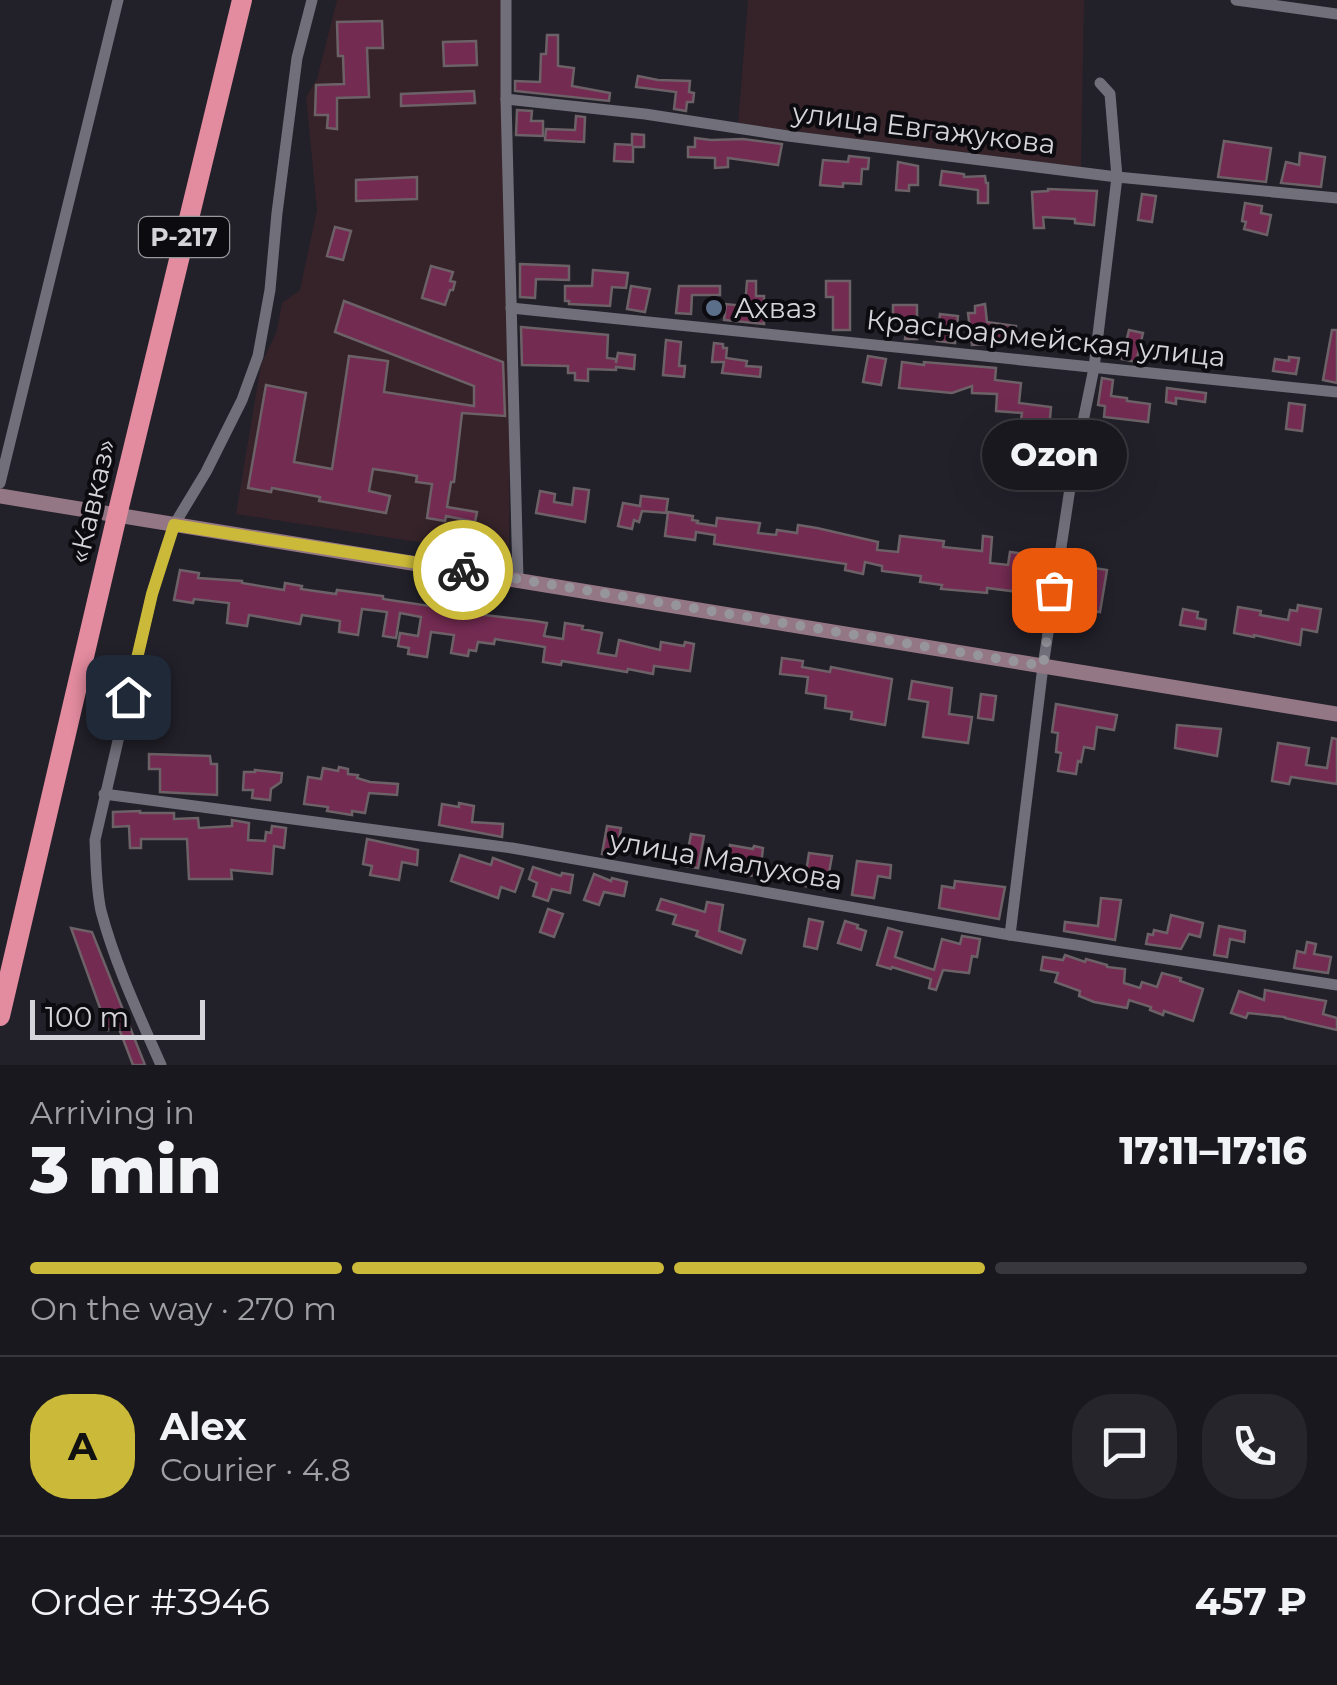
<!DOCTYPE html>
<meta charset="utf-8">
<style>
:root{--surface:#1a181f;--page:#27252c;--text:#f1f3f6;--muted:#9fa0a4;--line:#38373d;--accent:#cbba39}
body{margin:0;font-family:Montserrat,sans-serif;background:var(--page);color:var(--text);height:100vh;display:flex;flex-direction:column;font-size:38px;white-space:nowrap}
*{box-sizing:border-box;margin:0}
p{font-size:32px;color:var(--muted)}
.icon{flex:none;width:55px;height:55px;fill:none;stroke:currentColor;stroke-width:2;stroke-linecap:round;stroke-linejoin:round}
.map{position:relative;height:1065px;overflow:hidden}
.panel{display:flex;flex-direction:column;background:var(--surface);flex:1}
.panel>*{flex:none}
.scale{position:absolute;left:30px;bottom:25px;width:175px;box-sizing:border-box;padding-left:10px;border:5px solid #d5d4da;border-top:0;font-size:28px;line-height:35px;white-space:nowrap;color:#d5d4da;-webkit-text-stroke:8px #0c0b0f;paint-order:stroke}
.pin{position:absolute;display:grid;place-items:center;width:85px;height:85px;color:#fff;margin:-42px;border-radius:20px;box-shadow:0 5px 15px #0006}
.courier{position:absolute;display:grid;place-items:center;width:100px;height:100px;margin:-50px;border:8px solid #cbba39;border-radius:50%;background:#fff;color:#222;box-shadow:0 2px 12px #0007}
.bubble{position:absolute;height:70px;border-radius:35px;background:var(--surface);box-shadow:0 10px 40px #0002,0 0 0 2px var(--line);font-size:32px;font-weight:800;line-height:70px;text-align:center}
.summary em{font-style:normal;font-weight:800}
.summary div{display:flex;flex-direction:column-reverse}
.summary{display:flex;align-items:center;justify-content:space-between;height:170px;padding:0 30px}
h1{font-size:65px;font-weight:800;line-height:75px}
.bar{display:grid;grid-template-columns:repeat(4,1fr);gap:15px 10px;align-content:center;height:120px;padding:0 30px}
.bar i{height:12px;border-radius:8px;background:var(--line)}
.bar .active{background:var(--accent)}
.bar p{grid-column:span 4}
.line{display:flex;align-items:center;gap:25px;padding:0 30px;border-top:2px solid var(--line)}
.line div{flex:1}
.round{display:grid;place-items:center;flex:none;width:105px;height:105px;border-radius:40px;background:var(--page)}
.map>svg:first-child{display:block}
</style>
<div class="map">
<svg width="1337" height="1065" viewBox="0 0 1337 1065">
<rect width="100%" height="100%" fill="#222029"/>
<!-- industrial -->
<g fill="#352329">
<polygon points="337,0 501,0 510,357 509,556 236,514 261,364 277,331 282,303 300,290 317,210 306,97 317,79"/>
<polygon points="748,0 1084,0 1081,167 738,124"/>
</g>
<!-- building -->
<g fill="#732b52" stroke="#6c6166" stroke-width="2.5">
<polygon points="382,21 383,48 367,48 369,97 337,98 337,129 327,128 328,115 315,115 316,85 344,84 343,56 338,56 337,22"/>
<polygon points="547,35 558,35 558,66 574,68 572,86 610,93 609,101 515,91 515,81 540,82 541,54 546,54"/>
<polygon points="476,41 477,65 444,66 443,42"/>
<polygon points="638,76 658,80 690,81 689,92 694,93 693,102 687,102 686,111 674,109 676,92 636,87"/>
<polygon points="474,91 475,103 401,106 401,94"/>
<polygon points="517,110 532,111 531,121 543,121 543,136 516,135"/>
<polygon points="576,116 585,117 584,142 545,140 546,129 575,130"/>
<polygon points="632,134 644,135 644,147 633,147 633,162 614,161 615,144 632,145"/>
<polygon points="695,138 711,140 743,139 782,144 778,165 728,158 728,167 715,168 715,158 688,157 688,147 695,147"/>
<polygon points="1224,141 1271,148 1266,182 1218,177"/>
<polygon points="1300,153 1325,157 1321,187 1281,183 1286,162 1299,165"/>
<polygon points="849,156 869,158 868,169 862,169 861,184 843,183 843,187 820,185 823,160 848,162"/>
<polygon points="898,162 918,166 918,185 909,185 909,191 896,190"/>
<polygon points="942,171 964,174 964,177 985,176 986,183 988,183 988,203 978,203 978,190 940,185"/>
<polygon points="417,177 417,199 356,201 356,180"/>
<polygon points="1048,189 1097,191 1094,225 1075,223 1075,219 1043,217 1044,228 1034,228 1032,192 1048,191"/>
<polygon points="1142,194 1156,196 1152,222 1138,220"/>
<polygon points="1245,203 1262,206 1261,213 1271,215 1267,235 1244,229 1246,222 1242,221"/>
<polygon points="335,227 351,231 343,260 327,256"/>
<polygon points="520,264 569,266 569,280 536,279 535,298 520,297"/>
<polygon points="431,266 453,272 450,281 455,282 453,290 450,290 445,305 422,298"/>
<polygon points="593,270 628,273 626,288 612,287 610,306 569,304 569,301 565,301 565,286 592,286"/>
<polygon points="747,281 756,281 756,296 764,296 764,324 724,320 726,304 745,306"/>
<polygon points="826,281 850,281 850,330 833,330 833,297 826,297"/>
<polygon points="631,286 650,289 645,312 627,309"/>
<polygon points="679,286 720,286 720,295 692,295 691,314 676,313"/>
<polygon points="344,301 503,362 505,416 462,413 454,482 451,482 447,507 477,512 475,522 446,516 445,521 427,518 432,484 416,482 417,476 394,472 373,469 369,491 390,496 386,513 319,501 320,497 272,488 271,492 248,488 266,385 306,393 294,462 332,469 349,356 388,361 384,392 474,406 474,386 335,332"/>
<polygon points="985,304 987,322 1016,326 1013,345 989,341 989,344 972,345 968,313 975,313 975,306"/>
<polygon points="893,305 917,305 917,339 905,339 907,327 899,326 899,315 893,315"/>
<polygon points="940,314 958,316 955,343 937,341"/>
<polygon points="521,327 608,335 607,358 616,359 616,363 618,353 635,355 634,369 616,367 616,370 588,369 588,381 575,380 575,373 568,373 568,366 522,365"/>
<polygon points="1129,330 1143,333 1136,362 1122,359"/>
<polygon points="1332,330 1337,330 1337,383 1323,380"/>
<polygon points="666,340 681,342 679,366 685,366 684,377 663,375"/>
<polygon points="714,343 723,344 723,348 727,348 726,358 747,361 746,366 761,367 760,377 722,373 724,362 712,362"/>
<polygon points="868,356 886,359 881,385 863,382"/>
<polygon points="1289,357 1299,358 1296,374 1273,371 1275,359 1289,361"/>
<polygon points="902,362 924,365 924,362 996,368 995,380 1021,383 1019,403 1051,407 1049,430 1020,426 1022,413 996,411 997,394 972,393 972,386 952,393 899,388"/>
<polygon points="1102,378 1113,380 1111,396 1127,398 1127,401 1150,404 1148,422 1104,417 1105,406 1098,405"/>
<polygon points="1167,388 1206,393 1205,402 1176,398 1176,404 1166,402"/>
<polygon points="1289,403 1305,405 1302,431 1286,429"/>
<polygon points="574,488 589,490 585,522 536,513 540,491 555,494 554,502 572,505"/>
<polygon points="641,496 668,499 666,513 642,511 639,522 634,520 632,529 618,526 623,503 640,506"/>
<polygon points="668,512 693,516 692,520 698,521 697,523 716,526 717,518 760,523 758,533 776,535 777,530 797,533 798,525 817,528 878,542 877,550 898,552 900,536 944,541 943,547 982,551 983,536 992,537 990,563 1008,565 1010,552 1026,554 1023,572 1037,574 1033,597 1019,595 1019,592 987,588 987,593 941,589 942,585 920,582 921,576 882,571 882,566 865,562 863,574 845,570 846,564 714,544 715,535 696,532 695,540 665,536"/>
<polygon points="1069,558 1076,559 1075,565 1107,570 1100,612 1061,607"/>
<polygon points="180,570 199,573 198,578 242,581 242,583 284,590 285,583 302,586 301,589 336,594 337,590 383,596 383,599 450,609 450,611 535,621 547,623 544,636 563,639 565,623 583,626 582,629 602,633 598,653 616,656 619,640 660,650 661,642 684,646 685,642 694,644 690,671 654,666 653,674 628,669 627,672 562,661 561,665 543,662 545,647 495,639 494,644 478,642 476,651 469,650 468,656 451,653 454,635 431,632 427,657 408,654 409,648 398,646 400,633 418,636 421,617 400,613 396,638 383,636 387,612 362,609 358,635 339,632 340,621 302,615 300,624 249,615 247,626 227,623 229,603 194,599 193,603 174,600"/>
<polygon points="1298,605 1321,609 1317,632 1302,629 1300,645 1254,635 1254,637 1234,633 1238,607 1261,611 1260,615 1288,620 1290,610 1297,611"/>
<polygon points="1183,609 1198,612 1197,618 1206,620 1205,629 1180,625"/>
<polygon points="782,658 803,661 802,667 830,672 831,667 892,679 885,725 851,719 852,712 825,708 826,696 806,693 808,677 780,674"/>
<polygon points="912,681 952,688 949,714 972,717 968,743 923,737 928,702 909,699"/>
<polygon points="981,694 996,696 993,720 978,718"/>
<polygon points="1056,704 1117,715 1114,730 1097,727 1094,749 1084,747 1081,762 1078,761 1076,774 1058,771 1061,753 1056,752 1058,733 1052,732"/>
<polygon points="1177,725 1221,729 1217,756 1175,748"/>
<polygon points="1332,738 1337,739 1337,784 1291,777 1289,784 1272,781 1278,743 1309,748 1306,765 1327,768"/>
<polygon points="149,754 210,756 211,764 217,764 217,795 160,792 160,769 149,769"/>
<polygon points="339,767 348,769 348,774 358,775 357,778 370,782 398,784 397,795 369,793 365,813 352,811 352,815 327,811 328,807 304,804 308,777 321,779 323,768 338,771"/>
<polygon points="255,770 282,773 281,782 271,789 270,800 252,798 253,790 243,790 244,772 255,772"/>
<polygon points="459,803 474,806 472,822 503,824 502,837 439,825 442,804 459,807"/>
<polygon points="140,811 140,813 174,813 174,819 198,818 199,828 232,826 232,820 249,823 248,840 265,841 266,832 271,833 272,826 286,828 284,848 274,846 272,874 231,870 232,879 189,879 187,839 141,839 141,848 130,848 129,826 113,827 113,812"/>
<polygon points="607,826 621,828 616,856 602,854"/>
<polygon points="691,834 704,836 698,868 685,866"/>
<polygon points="367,839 418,850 417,865 402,862 399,880 370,875 372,866 363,864"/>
<polygon points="730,845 753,849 754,846 763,848 761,865 774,867 772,879 729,872 731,857 728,856"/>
<polygon points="809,853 832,856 826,889 804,886"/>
<polygon points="460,855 491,865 493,858 523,869 515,892 501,887 498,898 451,881"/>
<polygon points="857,861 891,865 890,878 878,876 874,898 852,895"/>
<polygon points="533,867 561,876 562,873 573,875 570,893 552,889 548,901 533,896 537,883 529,879"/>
<polygon points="594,874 611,881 612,878 627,882 624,896 604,892 599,905 584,900"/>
<polygon points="955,881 1005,887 999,919 939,908 942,886 954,888"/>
<polygon points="1101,898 1121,900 1115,940 1064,931 1065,922 1098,926"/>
<polygon points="661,899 705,912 707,902 723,905 719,931 745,940 741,953 696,936 698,931 673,924 676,915 657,910"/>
<polygon points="548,909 563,914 554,937 540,932"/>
<polygon points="1171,915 1203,923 1200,937 1189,934 1181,949 1146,944 1148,934 1153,935 1154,930 1167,933"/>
<polygon points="809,919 823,922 817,949 804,946"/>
<polygon points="845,921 858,925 857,928 866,931 861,950 838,943"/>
<polygon points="1219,926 1245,931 1244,942 1230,939 1227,957 1214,955"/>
<polygon points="71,928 92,932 145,1065 133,1065 118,1026 108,1030"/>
<polygon points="888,928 902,932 895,957 934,970 942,939 960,944 962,936 980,939 977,957 972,956 969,973 943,970 936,990 929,988 931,979 892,967 891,969 877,965"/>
<polygon points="1307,942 1316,944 1314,954 1331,957 1328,973 1294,968 1297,951 1305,953"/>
<polygon points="1065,955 1085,962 1086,959 1107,965 1107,967 1125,969 1124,983 1140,988 1142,982 1157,987 1162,973 1181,978 1180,981 1203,989 1193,1021 1164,1011 1163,1015 1150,1010 1151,1007 1129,1000 1127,1008 1094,1002 1079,996 1080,991 1055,982 1058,973 1041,970 1043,957 1063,960"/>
<polygon points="1265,990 1326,1001 1323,1014 1337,1018 1337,1030 1285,1018 1285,1017 1248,1013 1246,1018 1231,1013 1239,991 1264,1000"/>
</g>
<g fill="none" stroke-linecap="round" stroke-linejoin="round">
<!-- street -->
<g stroke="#716f7a" stroke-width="11">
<polyline points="506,0 506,99 518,579"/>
<polyline points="1236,0 1337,14"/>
<polyline points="506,99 645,114 788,136 1117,177 1337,198"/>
<polyline points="511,308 1337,392"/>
<polyline points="0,483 118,0"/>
<polyline points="104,794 512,848 1010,935 1337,985"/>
<polyline points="1010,935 1043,666 1072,475 1094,368 1117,177 1110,94 1100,83"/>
<path d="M161 1065C139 1015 115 964 101 911 96 888 96 864 95 840L152 594 164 554 174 525 206 472 242 400 258 356 270 290 277 213 297 58 312 0"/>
</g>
<!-- secondary -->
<polyline stroke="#937785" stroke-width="15" points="0,496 1337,714"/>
<!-- highway -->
<polyline stroke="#e38b9f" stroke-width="20" points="0,1016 119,507 242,0"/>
</g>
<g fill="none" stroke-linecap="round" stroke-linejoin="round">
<!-- done -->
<polyline stroke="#96959c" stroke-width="10" stroke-dasharray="0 18" points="463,570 1043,666 1054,590"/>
<!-- route -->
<polyline stroke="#cbba39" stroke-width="12" points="128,697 152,594 174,525 463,570"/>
</g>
<!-- markers -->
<circle fill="#5c6f8a" stroke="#0c0b0f" stroke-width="4" cx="714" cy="308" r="10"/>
<g text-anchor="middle" stroke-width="8" stroke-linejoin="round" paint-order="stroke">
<!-- shield labels -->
<rect fill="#0c0b0f" stroke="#99989d" stroke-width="2.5" x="139" y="217" width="90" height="40" rx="8"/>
<g font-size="25" font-weight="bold" fill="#d5d4da">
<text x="184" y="246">Р-217</text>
</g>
<!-- street labels -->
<g font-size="28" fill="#d5d4da" stroke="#0c0b0f">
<text transform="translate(924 128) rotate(7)" y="10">улица Евгажукова</text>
<text transform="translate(1046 338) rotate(6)" y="10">Красноармейская улица</text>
<text transform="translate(92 501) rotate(-77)" y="10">«Кавказ»</text>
<text transform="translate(726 860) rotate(10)" y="10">улица Малухова</text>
</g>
<!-- poi labels -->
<g font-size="28" fill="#d5d4da" stroke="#0c0b0f" text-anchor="start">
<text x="734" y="318">Ахваз</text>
</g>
</g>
</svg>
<div class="scale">100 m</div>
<div class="pin" style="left:1054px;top:590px;background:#ea580c"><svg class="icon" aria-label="bag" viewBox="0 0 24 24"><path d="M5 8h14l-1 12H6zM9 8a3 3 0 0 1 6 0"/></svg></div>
<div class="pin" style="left:128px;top:697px;background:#1f2937"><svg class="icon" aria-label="home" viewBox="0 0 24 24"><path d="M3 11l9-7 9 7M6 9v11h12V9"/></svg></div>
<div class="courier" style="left:463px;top:570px"><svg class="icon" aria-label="bike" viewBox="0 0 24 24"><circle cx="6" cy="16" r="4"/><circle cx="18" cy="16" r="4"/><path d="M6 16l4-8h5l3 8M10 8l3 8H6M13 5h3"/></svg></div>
<div class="bubble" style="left:982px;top:420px;width:145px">Ozon</div>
</div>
<section class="panel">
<div class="summary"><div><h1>3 min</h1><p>Arriving in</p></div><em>17:11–17:16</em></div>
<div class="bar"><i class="active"></i><i class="active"></i><i class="active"></i><i></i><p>On the way · 270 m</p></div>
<div class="line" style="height:180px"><b class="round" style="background:var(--accent);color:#111">A</b><div><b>Alex</b><p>Courier · 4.8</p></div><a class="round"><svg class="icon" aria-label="chat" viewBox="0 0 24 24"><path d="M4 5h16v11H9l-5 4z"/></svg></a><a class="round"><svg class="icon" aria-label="phone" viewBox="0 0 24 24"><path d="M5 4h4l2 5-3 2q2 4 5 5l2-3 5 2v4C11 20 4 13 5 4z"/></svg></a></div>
<div class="line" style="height:130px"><div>Order #3946</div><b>457 ₽</b></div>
</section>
